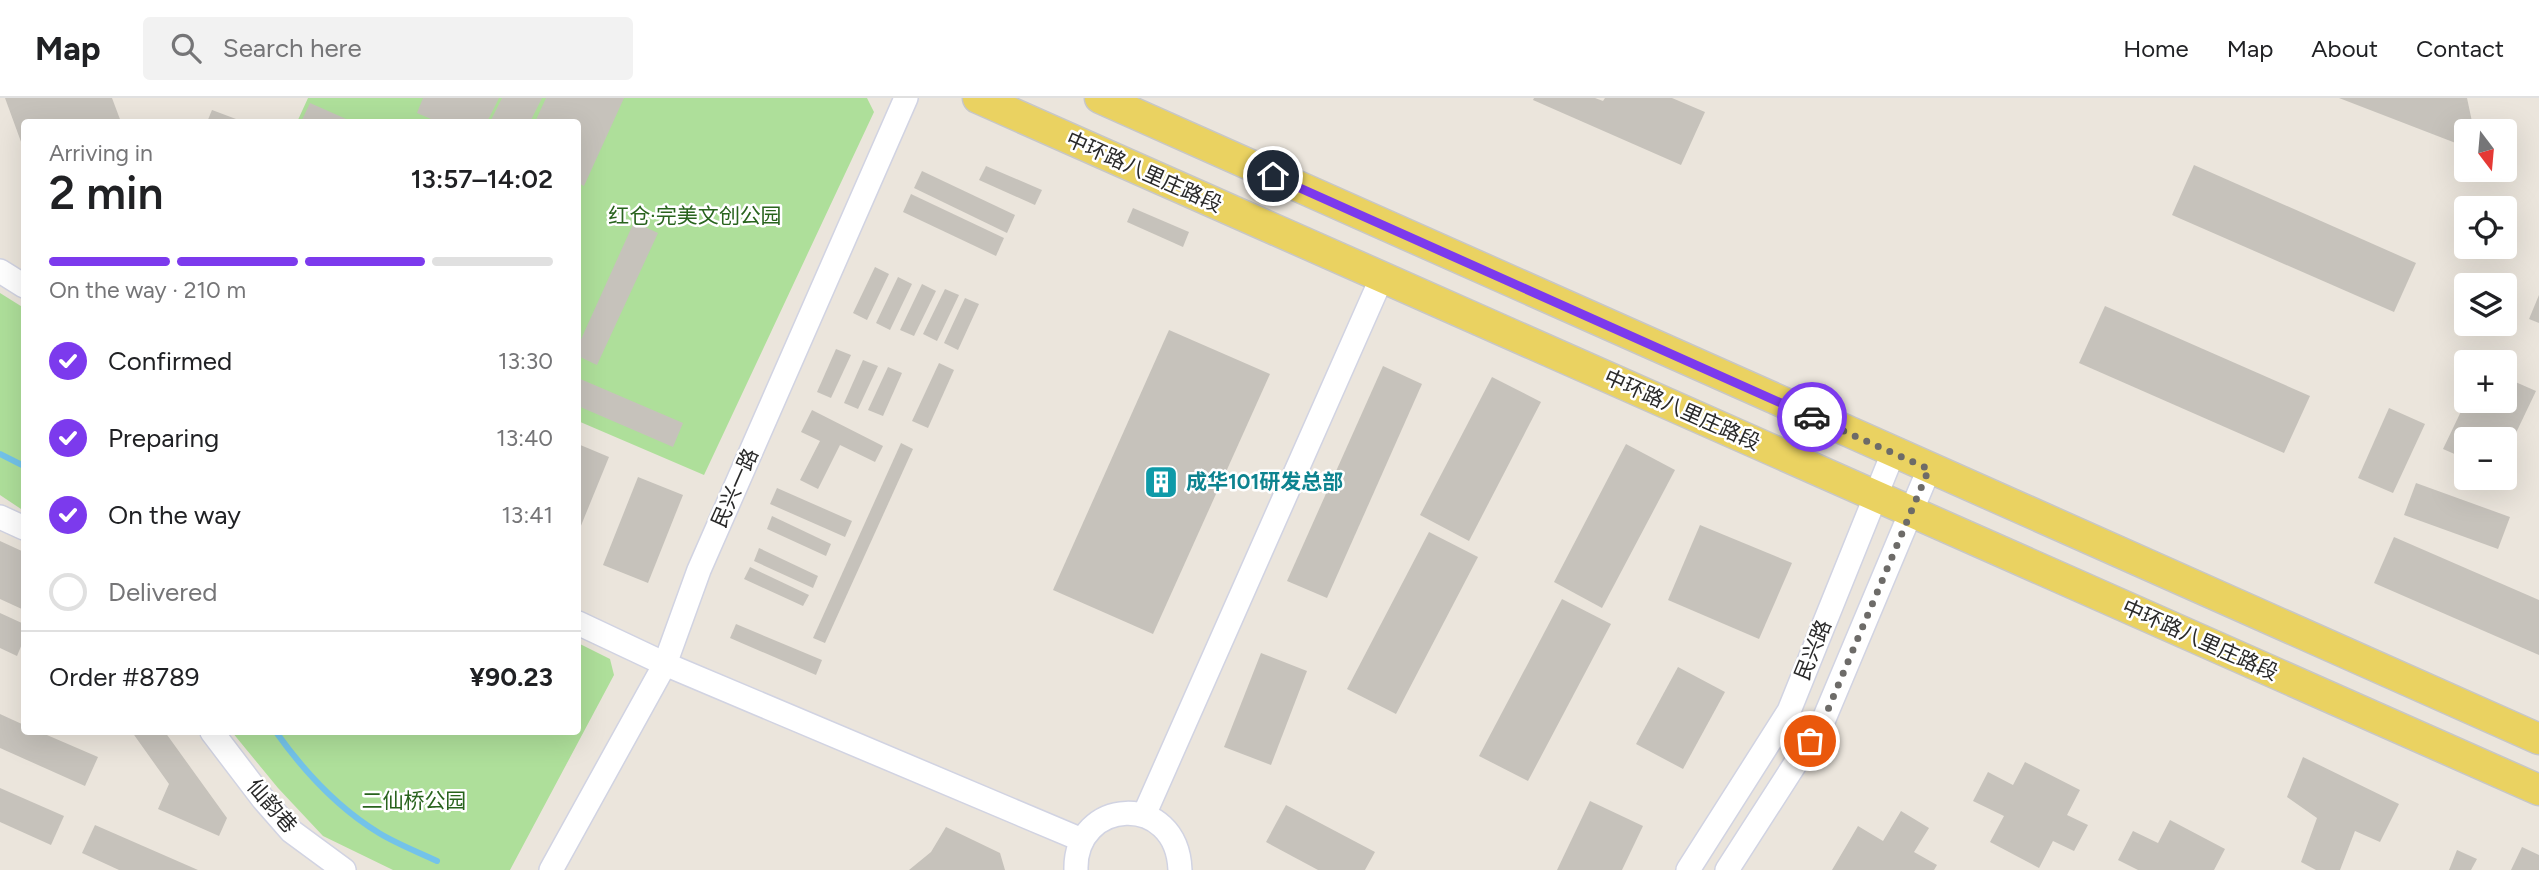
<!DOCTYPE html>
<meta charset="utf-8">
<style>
:root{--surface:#fff;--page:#f2f2f2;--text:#202124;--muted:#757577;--line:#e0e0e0;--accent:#7c3aed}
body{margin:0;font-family:Figtree,"Noto Sans SC",sans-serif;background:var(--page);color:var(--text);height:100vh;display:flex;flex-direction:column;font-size:26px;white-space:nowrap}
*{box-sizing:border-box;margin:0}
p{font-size:23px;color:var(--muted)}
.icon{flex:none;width:38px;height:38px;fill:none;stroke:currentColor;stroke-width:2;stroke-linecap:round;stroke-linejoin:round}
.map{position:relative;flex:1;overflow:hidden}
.details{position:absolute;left:21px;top:21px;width:560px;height:616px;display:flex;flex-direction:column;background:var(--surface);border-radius:7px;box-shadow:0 7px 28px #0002}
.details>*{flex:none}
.needle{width:46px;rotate:164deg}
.tools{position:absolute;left:2454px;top:21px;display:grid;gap:14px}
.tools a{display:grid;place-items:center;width:63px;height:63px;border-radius:7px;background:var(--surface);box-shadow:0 7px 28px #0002;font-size:35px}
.pin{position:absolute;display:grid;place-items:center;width:60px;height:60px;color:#fff;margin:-30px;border:4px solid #fff;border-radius:50%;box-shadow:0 2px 7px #0007}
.courier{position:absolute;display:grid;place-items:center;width:70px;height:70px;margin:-35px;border:5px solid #7c3aed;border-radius:50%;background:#fff;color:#222;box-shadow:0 2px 9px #0007}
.headline em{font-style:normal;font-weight:600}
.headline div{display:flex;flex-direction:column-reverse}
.headline{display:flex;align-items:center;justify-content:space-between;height:119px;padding:0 28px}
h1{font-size:46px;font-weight:600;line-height:52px}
.bar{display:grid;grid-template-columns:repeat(4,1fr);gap:10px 7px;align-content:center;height:84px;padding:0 28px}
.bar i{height:9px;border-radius:5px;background:var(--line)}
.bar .current{background:var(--accent)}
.bar p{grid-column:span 4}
.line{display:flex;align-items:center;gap:18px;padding:0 28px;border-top:2px solid var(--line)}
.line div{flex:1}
ol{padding:0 28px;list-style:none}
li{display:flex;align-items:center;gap:21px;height:77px}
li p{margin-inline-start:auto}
li .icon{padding:7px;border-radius:50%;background:var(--accent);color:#fff;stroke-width:4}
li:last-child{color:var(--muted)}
li i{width:38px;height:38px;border:4px solid var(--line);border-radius:50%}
header{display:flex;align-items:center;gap:42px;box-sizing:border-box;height:98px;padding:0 35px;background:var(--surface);border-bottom:2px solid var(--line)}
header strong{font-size:33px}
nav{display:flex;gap:38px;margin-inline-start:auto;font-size:24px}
.search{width:490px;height:63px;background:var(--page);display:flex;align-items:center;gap:18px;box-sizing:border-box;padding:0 24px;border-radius:7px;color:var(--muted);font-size:26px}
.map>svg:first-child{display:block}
</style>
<header>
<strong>Map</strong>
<div class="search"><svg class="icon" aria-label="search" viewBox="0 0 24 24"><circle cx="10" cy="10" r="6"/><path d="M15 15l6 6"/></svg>Search here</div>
<nav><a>Home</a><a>Map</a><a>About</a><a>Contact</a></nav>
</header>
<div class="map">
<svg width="2539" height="772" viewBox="0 0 2539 772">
<rect width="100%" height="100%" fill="#ebe5dc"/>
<!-- green -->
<g fill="#aedf9a">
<polygon points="308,0 867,0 874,14 704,377 578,323 578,24 297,24"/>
<polygon points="0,195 24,210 24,413 0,397"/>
<polygon points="578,545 610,561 614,577 510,772 393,772 323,738 278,690 232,634 578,634"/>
</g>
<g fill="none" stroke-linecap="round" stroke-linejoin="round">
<!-- stream -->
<g stroke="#73c3e9" stroke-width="6">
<polyline points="0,356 24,368"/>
<path d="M276 634C303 672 338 710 379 735 397 746 418 754 437 763"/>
</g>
</g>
<!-- building -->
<g fill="#c6c2bb">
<polygon points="5,0 112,0 121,24 24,24 24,52"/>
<polygon points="423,0 499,0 487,24 438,24 417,15"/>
<polygon points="502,0 542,0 530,24 490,24"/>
<polygon points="546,0 624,0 584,88 578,85 578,24 535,24"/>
<polygon points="1534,0 1595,0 1603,3 1605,0 1672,0 1705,14 1681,67 1533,2"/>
<polygon points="2339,0 2467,0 2474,33 2466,33 2466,49"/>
<polygon points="310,5 353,24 301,24"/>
<polygon points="212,12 244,24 207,24"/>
<polygon points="2194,67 2416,165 2394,214 2172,117"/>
<polygon points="986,68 1042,92 1035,107 979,82"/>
<polygon points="922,73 1015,117 1007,135 914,90"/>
<polygon points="911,96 1004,140 996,158 903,114"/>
<polygon points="1133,110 1189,134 1183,149 1127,124"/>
<polygon points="634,124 658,135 597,267 578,258 578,248"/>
<polygon points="875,169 889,176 867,222 853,215"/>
<polygon points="898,179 912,186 890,232 876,225"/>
<polygon points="922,186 936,193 914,238 900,232"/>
<polygon points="945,191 959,197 937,243 923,236"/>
<polygon points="2539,197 2539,225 2529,221"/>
<polygon points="965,200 979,206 958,252 944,245"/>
<polygon points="2105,208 2310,298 2284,355 2079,265"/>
<polygon points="1169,232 1270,276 1153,536 1053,492"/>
<polygon points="836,251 851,257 831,300 817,294"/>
<polygon points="863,262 878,268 858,311 844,305"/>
<polygon points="939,265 954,272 928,330 912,323"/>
<polygon points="1383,268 1422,286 1327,500 1287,483"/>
<polygon points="888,269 902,275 883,318 868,312"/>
<polygon points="1492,279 1541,304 1469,443 1420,417"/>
<polygon points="2504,279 2536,293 2504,360 2504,341 2466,341 2466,361 2443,351 2466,303 2504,303"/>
<polygon points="578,280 683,325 673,349 578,308"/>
<polygon points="2389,310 2425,326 2393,395 2358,380"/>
<polygon points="812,312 883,348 875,364 840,347 818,391 800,382 820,343 801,334"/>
<polygon points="901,345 913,351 825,545 813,540"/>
<polygon points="578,346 609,359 578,435"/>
<polygon points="1626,346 1675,372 1602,510 1554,484"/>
<polygon points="638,379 683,397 648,485 603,467"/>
<polygon points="2416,385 2510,419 2498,451 2404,417"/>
<polygon points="777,390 852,423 845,439 770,406"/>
<polygon points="772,418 831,446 826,458 767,431"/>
<polygon points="1700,427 1792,465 1759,541 1668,502"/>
<polygon points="1429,434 1478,459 1396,616 1347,591"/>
<polygon points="2394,439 2539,502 2539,557 2374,485"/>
<polygon points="0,443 24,454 24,512 0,501"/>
<polygon points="759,450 818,478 813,490 754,463"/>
<polygon points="750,469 809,497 803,508 744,481"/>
<polygon points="1562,501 1611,526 1528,683 1479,658"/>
<polygon points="0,515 24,526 24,541 17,558 0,550"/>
<polygon points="736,526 822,562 816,577 730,540"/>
<polygon points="1261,555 1307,573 1271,667 1224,649"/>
<polygon points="1678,569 1725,594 1683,671 1636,646"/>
<polygon points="0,616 24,627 24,634 40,634 98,659 85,688 0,650"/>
<polygon points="132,634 165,634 227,720 219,738 158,711 169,686"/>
<polygon points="2303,659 2399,706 2380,744 2355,733 2340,772 2316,772 2301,764 2317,720 2287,699"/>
<polygon points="2025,664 2080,692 2067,717 2088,727 2074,753 2053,743 2039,770 1990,744 2004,718 1973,703 1988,674 2013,687"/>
<polygon points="0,690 64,718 51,747 0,724"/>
<polygon points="1590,703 1643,728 1622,772 1557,772"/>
<polygon points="1286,707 1375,754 1365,772 1318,772 1266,744"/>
<polygon points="1901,713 1929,730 1914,754 1937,767 1934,772 1832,772 1858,728 1883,743"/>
<polygon points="2170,722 2225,751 2214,772 2138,772 2118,762 2133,733 2158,745"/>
<polygon points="95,727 198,772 119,772 82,755"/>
<polygon points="946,729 1000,755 1005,772 909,772 931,754"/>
<polygon points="2522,749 2539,757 2539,772 2511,772"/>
<polygon points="2457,752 2477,761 2471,772 2449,772"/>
</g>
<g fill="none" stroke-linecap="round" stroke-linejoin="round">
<!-- minor casing -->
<g stroke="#d1d3e2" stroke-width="26">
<g id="minor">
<polyline points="0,173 24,188"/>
<polyline points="0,419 24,430"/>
<polyline points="578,525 665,566 1082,742"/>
<polyline points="212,634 263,701 291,733 344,772"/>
<polyline points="1144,717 1382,179"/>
<polyline points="551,772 665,566 699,472 906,0"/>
<path d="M1076 772C1074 700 1177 693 1180 772"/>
<polyline points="1688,772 1789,613 1893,355"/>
<polyline points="1727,772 1824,621 1929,371"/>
</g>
</g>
<!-- major casing -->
<g stroke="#c7c7c7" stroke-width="33">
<g id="major">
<polyline points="978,0 2539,692"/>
<polyline points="1100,0 2539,641"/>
</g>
</g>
<!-- minor -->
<use href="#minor" stroke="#fff" stroke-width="23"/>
<!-- major -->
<use href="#major" stroke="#ead261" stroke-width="30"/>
</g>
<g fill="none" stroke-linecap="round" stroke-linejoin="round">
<!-- done -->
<polyline stroke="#6d6b68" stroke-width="7" stroke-dasharray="0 12.6" points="1810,643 1824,621 1929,371 1812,319"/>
<!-- route -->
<polyline stroke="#7c3aed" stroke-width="9" points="1273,78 1812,319"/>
</g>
<!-- icons -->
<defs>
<g id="building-square" transform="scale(1.75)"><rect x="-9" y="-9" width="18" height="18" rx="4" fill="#0f9aa8" stroke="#fff"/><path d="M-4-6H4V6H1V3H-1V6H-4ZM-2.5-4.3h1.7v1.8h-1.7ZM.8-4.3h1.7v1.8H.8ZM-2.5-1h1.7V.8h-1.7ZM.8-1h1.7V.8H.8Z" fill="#fff"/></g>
</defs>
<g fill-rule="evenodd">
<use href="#building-square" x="1161" y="384"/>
</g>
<g text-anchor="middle" stroke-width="5" stroke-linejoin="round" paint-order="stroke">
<!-- street labels -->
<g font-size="21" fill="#292929" stroke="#fff">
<text transform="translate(1144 74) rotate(24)" y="7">中环路八里庄路段</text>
<text transform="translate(1682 312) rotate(24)" y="7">中环路八里庄路段</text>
<text transform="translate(735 390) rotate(-66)" y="7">民兴一路</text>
<text transform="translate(2200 542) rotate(24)" y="7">中环路八里庄路段</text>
<text transform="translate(1813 552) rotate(-68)" y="7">民兴路</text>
<text transform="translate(272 708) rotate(49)" y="7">仙韵巷</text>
</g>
<!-- park labels -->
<g font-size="21" fill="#28631d" stroke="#fff">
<text x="695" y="125">红仓·完美文创公园</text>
<text x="414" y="710">二仙桥公园</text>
</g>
<!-- culture labels -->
<g font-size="21" font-weight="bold" fill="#0d838f" stroke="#fff" text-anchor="start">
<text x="1186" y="391">成华101研发总部</text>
</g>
</g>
</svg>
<div class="tools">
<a><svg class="needle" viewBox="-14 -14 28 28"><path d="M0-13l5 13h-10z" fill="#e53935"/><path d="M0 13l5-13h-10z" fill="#757577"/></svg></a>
<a><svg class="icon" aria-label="locate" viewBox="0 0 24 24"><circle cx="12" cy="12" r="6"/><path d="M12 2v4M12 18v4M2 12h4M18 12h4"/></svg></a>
<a><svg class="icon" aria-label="layers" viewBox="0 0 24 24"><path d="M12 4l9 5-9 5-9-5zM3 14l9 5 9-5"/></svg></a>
<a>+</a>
<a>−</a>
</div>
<div class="pin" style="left:1810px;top:643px;background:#ea580c"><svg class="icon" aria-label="bag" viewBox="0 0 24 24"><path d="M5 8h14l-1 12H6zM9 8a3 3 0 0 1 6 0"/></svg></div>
<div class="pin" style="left:1273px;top:78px;background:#1f2937"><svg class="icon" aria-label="home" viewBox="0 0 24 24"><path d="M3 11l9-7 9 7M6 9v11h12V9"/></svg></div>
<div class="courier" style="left:1812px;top:319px"><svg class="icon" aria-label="car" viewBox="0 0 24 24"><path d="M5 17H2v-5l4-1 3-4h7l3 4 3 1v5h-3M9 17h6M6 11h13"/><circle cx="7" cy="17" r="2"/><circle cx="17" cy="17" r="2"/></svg></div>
<section class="details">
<div class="headline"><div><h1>2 min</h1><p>Arriving in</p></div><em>13:57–14:02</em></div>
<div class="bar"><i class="current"></i><i class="current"></i><i class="current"></i><i></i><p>On the way · 210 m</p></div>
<ol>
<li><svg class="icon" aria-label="check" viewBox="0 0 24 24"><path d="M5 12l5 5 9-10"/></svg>Confirmed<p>13:30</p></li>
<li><svg class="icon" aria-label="check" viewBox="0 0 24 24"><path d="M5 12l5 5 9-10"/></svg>Preparing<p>13:40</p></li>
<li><svg class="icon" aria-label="check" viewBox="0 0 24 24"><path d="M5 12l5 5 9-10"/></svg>On the way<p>13:41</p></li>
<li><i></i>Delivered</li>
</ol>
<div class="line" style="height:91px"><div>Order #8789</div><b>¥90.23</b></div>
</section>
</div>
